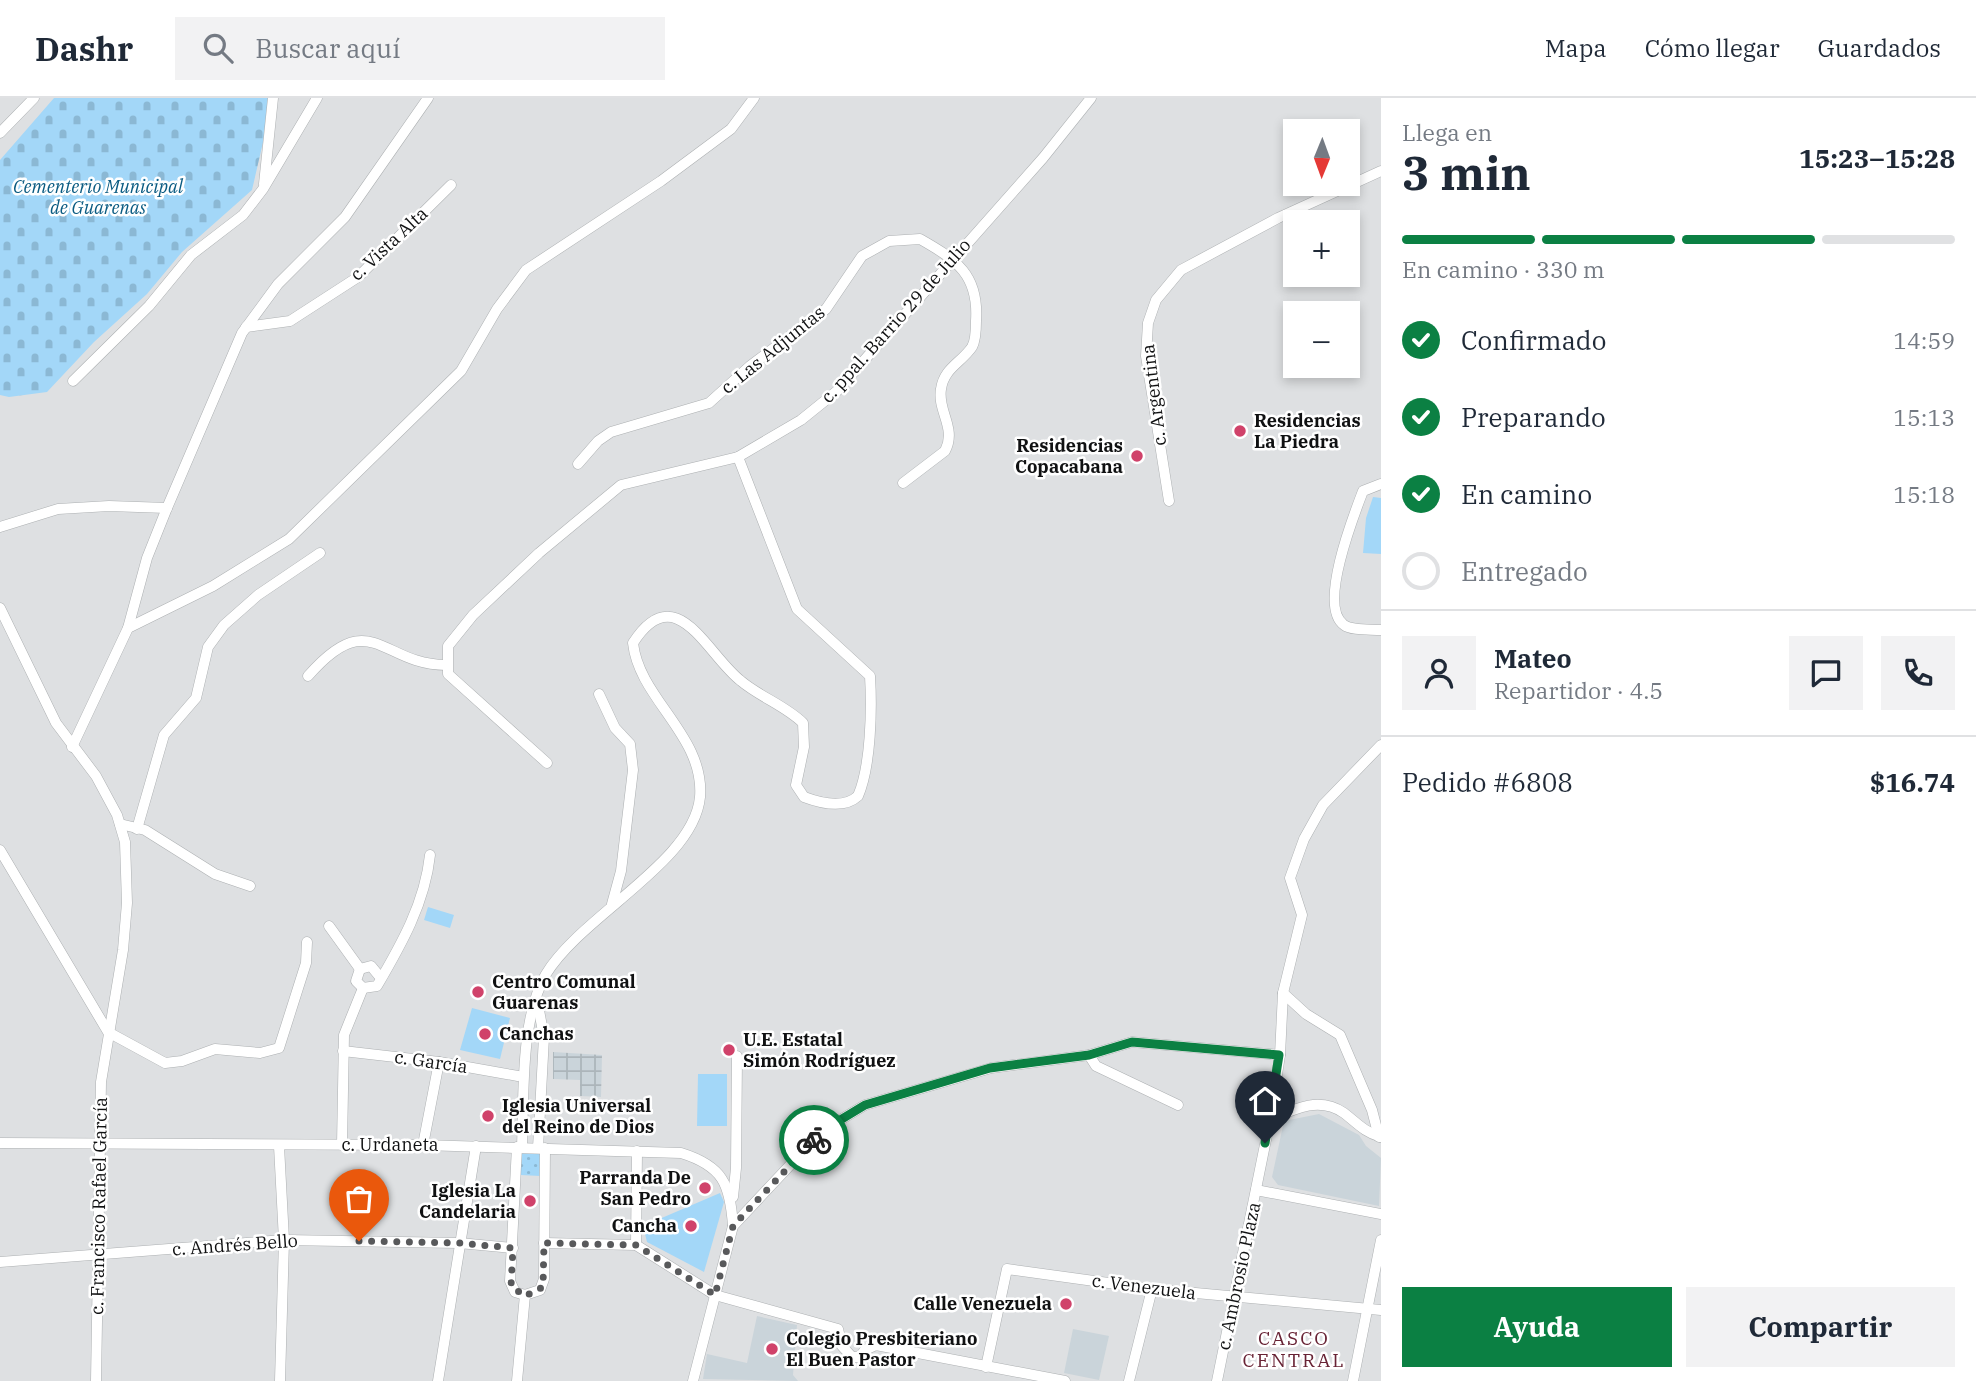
<!DOCTYPE html>
<html lang="es">
<meta charset="utf-8">
<style>
:root{--surface:#fff;--page:#f2f2f3;--text:#1f2937;--muted:#747a83;--line:#e0e1e3;--accent:#0b8043}
body{margin:0;font-family:"IBM Plex Serif",serif;background:var(--page);color:var(--text);height:100vh;display:flex;flex-direction:column;font-size:26px;white-space:nowrap}
*{box-sizing:border-box;margin:0}
p{font-size:23px;color:var(--muted)}
.icon{flex:none;width:38px;height:38px;fill:none;stroke:currentColor;stroke-width:2;stroke-linecap:round;stroke-linejoin:round}
.map{position:relative;flex:1;overflow:hidden}
.panel{display:flex;flex-direction:column;background:var(--surface);width:595px}
.panel>*{flex:none}
.needle{width:46px;rotate:181deg}
.buttons{position:absolute;left:1283px;top:21px;display:grid;gap:14px}
.buttons a{display:grid;place-items:center;width:77px;height:77px;border-radius:0px;background:var(--surface);box-shadow:0 4px 10px #0003;font-size:35px}
.pin{position:absolute;display:grid;place-items:center;width:60px;height:60px;color:#fff;margin:-72px -30px;border-radius:50% 50% 50% 0;rotate:-45deg;box-shadow:0 0 7px #0007}
.pin .icon{rotate:45deg}
.courier{position:absolute;display:grid;place-items:center;width:70px;height:70px;margin:-35px;border:5px solid #0b8043;border-radius:50%;background:#fff;color:#222;box-shadow:0 2px 9px #0007}
.head em{font-style:normal;font-weight:700}
.head div{display:flex;flex-direction:column-reverse}
.head{display:flex;align-items:center;justify-content:space-between;height:119px;padding:0 21px}
h1{font-size:46px;font-weight:700;line-height:52px}
.bar{display:grid;grid-template-columns:repeat(4,1fr);gap:10px 7px;align-content:center;height:84px;padding:0 21px}
.bar i{height:9px;border-radius:5px;background:var(--line)}
.bar .active{background:var(--accent)}
.bar p{grid-column:span 4}
.line{display:flex;align-items:center;gap:18px;padding:0 21px;border-top:2px solid var(--line)}
.line div{flex:1}
.round{display:grid;place-items:center;flex:none;width:74px;height:74px;border-radius:0px;background:var(--page)}
ol{padding:0 21px;list-style:none}
li{display:flex;align-items:center;gap:21px;height:77px}
li p{margin-inline-start:auto}
li .icon{padding:7px;border-radius:50%;background:var(--accent);color:#fff;stroke-width:4}
li:last-child{color:var(--muted)}
li i{width:38px;height:38px;border:4px solid var(--line);border-radius:50%}
.action{display:flex;gap:14px;margin-top:auto;padding:14px 21px}
.action a{flex:1;height:80px;border-radius:0px;background:var(--accent);color:#fff;font-size:28px;font-weight:700;line-height:80px;text-align:center}
.action a+a{background:var(--page);color:var(--text)}
header{display:flex;align-items:center;gap:42px;box-sizing:border-box;height:98px;padding:0 35px;background:var(--surface);border-bottom:2px solid var(--line)}
header strong{font-size:33px}
nav{display:flex;gap:38px;margin-inline-start:auto;font-size:24px}
.search{width:490px;height:63px;background:var(--page);display:flex;align-items:center;gap:18px;box-sizing:border-box;padding:0 24px;border-radius:0px;color:var(--muted);font-size:26px}
main{display:flex;flex:1;min-height:0}
.map>svg:first-child{display:block}
</style>
<header>
<strong>Dashr</strong>
<div class="search"><svg class="icon" aria-label="search" viewBox="0 0 24 24"><circle cx="10" cy="10" r="6"/><path d="M15 15l6 6"/></svg>Buscar aquí</div>
<nav><a>Mapa</a><a>Cómo llegar</a><a>Guardados</a></nav>
</header>
<main>
<div class="map">
<svg width="1381" height="1283" viewBox="0 0 1381 1283">
<defs>
<pattern id="industrial-grid" width="8" height="8" patternUnits="userSpaceOnUse" patternTransform="scale(1.75)"><rect width="8" height="8" fill="#cad4da"/><path d="M0 4h8M4 0v8" fill="none" stroke="#acb5ba"/></pattern>
<pattern id="grass-dots" width="8" height="8" patternUnits="userSpaceOnUse" patternTransform="scale(1.75)"><rect width="8" height="8" fill="#a3d7f8"/><path d="M2 2h.1M6 6h.1" fill="none" stroke="#8bb8d4" stroke-width="1.8" stroke-linecap="round"/></pattern>
<pattern id="cemetery-stones" width="16" height="16" patternUnits="userSpaceOnUse" patternTransform="scale(1.75)"><rect width="16" height="16" fill="#a3d7f8"/><path d="M2 7V4a2 2 0 0 1 4 0v3zM10 15v-3a2 2 0 0 1 4 0v3z" fill="#8bb8d4"/></pattern>
</defs>
<rect width="100%" height="100%" fill="#dee0e2"/>
<!-- built -->
<g fill="#cad4da">
<polygon points="1319,1016 1359,1037 1366,1048 1381,1060 1379,1108 1278,1087 1272,1079 1284,1023"/>
<polygon points="757,1218 797,1227 793,1277 798,1283 703,1281 707,1256 747,1265"/>
<polygon points="1073,1231 1109,1238 1099,1282 1064,1275"/>
</g>
<!-- industrial -->
<polygon fill="url(#industrial-grid)" points="553,954 602,957 601,999 580,998 580,982 553,981"/>
<!-- grass -->
<polygon fill="url(#grass-dots)" points="521,1054 541,1054 541,1078 520,1077"/>
<!-- cemetery -->
<polygon fill="url(#cemetery-stones)" points="54,0 269,0 267,27 252,92 182,154 147,196 94,244 47,294 9,299 0,297 0,62"/>
<!-- pitch -->
<g fill="#a3d7f8">
<polygon points="1373,399 1381,400 1381,456 1363,455 1366,420"/>
<polygon points="428,809 454,817 450,830 424,822"/>
<polygon points="472,910 510,920 500,961 460,952"/>
<polygon points="698,976 727,976 727,1028 697,1028"/>
<polygon points="720,1095 724,1104 704,1174 647,1144 643,1128"/>
</g>
<g fill="none" stroke-linecap="round" stroke-linejoin="round">
<!-- minor casing -->
<g stroke="#adb0b2" stroke-width="11">
<g id="minor">
<polyline points="0,35 34,0"/>
<polyline points="264,86 273,0"/>
<polyline points="246,229 290,223 358,179 451,87"/>
<polyline points="73,283 149,208 191,157 243,117 263,91 317,0"/>
<path d="M578 366 598 343 611 334 709 305 750 268 826 211 862 158 889 143 920 141C957 162 979 177 976 223 976 231 976 242 972 249 961 265 944 270 941 291 937 313 957 330 945 353L903 385"/>
<path d="M1381 386 1363 393C1353 419 1318 509 1344 527 1352 533 1371 531 1381 532"/>
<polyline points="1169,403 1146,258 1148,225 1156,202 1181,172 1278,120 1381,73"/>
<polyline points="0,429 58,411 109,408 167,410"/>
<polyline points="0,510 56,625 96,678 117,717 125,744 127,805 123,852 101,984 96,1283"/>
<polyline points="128,530 213,488 289,441 461,273 497,211 526,172 661,83 731,31 754,0"/>
<path d="M308 578C371 506 381 567 446 567"/>
<polyline points="599,596 615,630 630,646 633,672 621,773 612,806"/>
<polyline points="72,649 128,530 147,460 167,410 242,235 278,186 345,119 428,0"/>
<polyline points="547,665 448,576 448,548 473,517 539,455 621,387 738,359"/>
<polyline points="120,726 145,732 215,776 250,788"/>
<polyline points="137,731 164,637 196,600 208,549 224,527 258,497 320,455"/>
<polyline points="0,752 108,934 165,965 182,963 215,951 260,955 279,950 306,865 307,844"/>
<polyline points="329,828 360,871"/>
<polyline points="360,871 371,868 380,879"/>
<polyline points="360,871 356,883 363,890"/>
<path d="M363 890 377 888C401 847 425 805 430 757"/>
<polyline points="1283,895 1306,916 1340,937 1372,1012 1379,1039"/>
<polyline points="538,907 544,939 538,1050"/>
<polyline points="343,953 439,964 518,978"/>
<polyline points="1089,957 1096,968 1178,1007"/>
<path d="M1270 1022C1294 1011 1319 998 1344 1015 1357 1025 1364 1034 1381 1039"/>
<path d="M0 1045 423 1047 681 1055C723 1068 730 1086 733 1128"/>
<polyline points="342,1047 344,937 363,890"/>
<polyline points="423,1047 439,964"/>
<polyline points="279,1048 284,1142 280,1283"/>
<polyline points="517,1049 510,1183 515,1194 525,1197 540,1192 544,1181 545,1050"/>
<path d="M522 1049C524 998 520 921 546 876 582 817 694 764 700 699 705 638 639 601 633 545 676 478 707 557 741 583 760 599 786 608 803 625L804 649 796 687 804 699C820 705 844 711 858 698 871 668 872 611 870 578L797 511 738 359 801 322 837 293 1043 60 1091 0"/>
<polyline points="1256,1092 1381,1116"/>
<polyline points="733,1099 736,1070 737,958"/>
<polyline points="544,1145 636,1147 715,1197 838,1231 842,1248 852,1259 860,1259 865,1252 876,1247 1065,1283"/>
<polyline points="636,1147 637,1053"/>
<polyline points="0,1164 284,1142 459,1145 513,1150"/>
<polyline points="986,1269 1007,1171 1152,1191 1381,1212"/>
<polyline points="438,1283 476,1048"/>
<polyline points="517,1283 525,1197"/>
<polyline points="693,1283 733,1128 822,1033 865,1007 991,970 1089,957 1132,944 1280,957"/>
<polyline points="1129,1283 1152,1191"/>
<polyline points="1217,1283 1270,1022 1280,957 1283,895 1302,817 1290,780 1304,741 1323,707 1381,647"/>
<polyline points="1353,1283 1381,1142"/>
</g>
</g>
<!-- minor -->
<use href="#minor" stroke="#fff" stroke-width="10"/>
</g>
<g fill="none" stroke-linecap="round" stroke-linejoin="round">
<!-- done -->
<polyline stroke="#58595b" stroke-width="7" stroke-dasharray="0 12.6" points="359,1143 459,1145 513,1150 511,1188 525,1198 543,1189 544,1145 636,1147 715,1197 733,1128 814,1042"/>
<!-- route -->
<polyline stroke="#0b8043" stroke-width="9" points="814,1042 822,1033 865,1007 990,970 1089,957 1132,944 1279,957 1265,1045"/>
</g>
<!-- markers -->
<g fill="#d0426a" stroke="#fff" stroke-width="2.5">
<circle cx="1240" cy="333" r="7"/>
<circle cx="1137" cy="358" r="7"/>
<circle cx="478" cy="894" r="7"/>
<circle cx="485" cy="936" r="7"/>
<circle cx="729" cy="952" r="7"/>
<circle cx="488" cy="1018" r="7"/>
<circle cx="705" cy="1090" r="7"/>
<circle cx="530" cy="1103" r="7"/>
<circle cx="691" cy="1128" r="7"/>
<circle cx="1066" cy="1206" r="7"/>
<circle cx="772" cy="1251" r="7"/>
</g>
<g text-anchor="middle" stroke-width="5" stroke-linejoin="round" paint-order="stroke">
<!-- park labels -->
<g font-size="18" font-style="italic" fill="#0a5b82" stroke="#fff">
<text x="98" y="95">Cementerio Municipal<tspan x="98" dy="21">de Guarenas</tspan></text>
</g>
<!-- street labels -->
<g font-size="18" fill="#101112" stroke="#fff">
<text transform="translate(389 146) rotate(-43)" y="6">c. Vista Alta</text>
<text transform="translate(896 223) rotate(-48)" y="6">c. ppal. Barrio 29 de Julio</text>
<text transform="translate(773 252) rotate(-39)" y="6">c. Las Adjuntas</text>
<text transform="translate(1154 297) rotate(-97)" y="6">c. Argentina</text>
<text transform="translate(431 964) rotate(8)" y="6">c. García</text>
<text x="390" y="1053">c. Urdaneta</text>
<text transform="translate(99 1108) rotate(-89)" y="6">c. Francisco Rafael García</text>
<text transform="translate(235 1147) rotate(-4)" y="6">c. Andrés Bello</text>
<text transform="translate(1239 1178) rotate(-78)" y="6">c. Ambrosio Plaza</text>
<text transform="translate(1144 1189) rotate(7)" y="6">c. Venezuela</text>
</g>
<!-- poi labels -->
<g font-size="18" font-weight="bold" fill="#101112" stroke="#fff" text-anchor="start">
<text x="1254" y="329">Residencias<tspan x="1254" dy="21">La Piedra</tspan></text>
<text x="1123" y="354" text-anchor="end">Residencias<tspan x="1123" dy="21">Copacabana</tspan></text>
<text x="492" y="890">Centro Comunal<tspan x="492" dy="21">Guarenas</tspan></text>
<text x="499" y="942">Canchas</text>
<text x="743" y="948">U.E. Estatal<tspan x="743" dy="21">Simón Rodríguez</tspan></text>
<text x="502" y="1014">Iglesia Universal<tspan x="502" dy="21">del Reino de Dios</tspan></text>
<text x="691" y="1086" text-anchor="end">Parranda De<tspan x="691" dy="21">San Pedro</tspan></text>
<text x="516" y="1099" text-anchor="end">Iglesia La<tspan x="516" dy="21">Candelaria</tspan></text>
<text x="677" y="1134" text-anchor="end">Cancha</text>
<text x="1052" y="1212" text-anchor="end">Calle Venezuela</text>
<text x="786" y="1247">Colegio Presbiteriano<tspan x="786" dy="21">El Buen Pastor</tspan></text>
</g>
<!-- neighbourhood labels -->
<g font-size="19" letter-spacing="2" fill="#682335" stroke="#fff">
<text x="1294" y="1247">CASCO<tspan x="1294" dy="22">CENTRAL</tspan></text>
</g>
</g>
</svg>
<div class="buttons">
<a><svg class="needle" viewBox="-14 -14 28 28"><path d="M0-13l5 13h-10z" fill="#e53935"/><path d="M0 13l5-13h-10z" fill="#747a83"/></svg></a>
<a>+</a>
<a>−</a>
</div>
<div class="pin" style="left:359px;top:1143px;background:#ea580c"><svg class="icon" aria-label="bag" viewBox="0 0 24 24"><path d="M5 8h14l-1 12H6zM9 8a3 3 0 0 1 6 0"/></svg></div>
<div class="pin" style="left:1265px;top:1045px;background:#1f2937"><svg class="icon" aria-label="home" viewBox="0 0 24 24"><path d="M3 11l9-7 9 7M6 9v11h12V9"/></svg></div>
<div class="courier" style="left:814px;top:1042px"><svg class="icon" aria-label="bike" viewBox="0 0 24 24"><circle cx="6" cy="16" r="4"/><circle cx="18" cy="16" r="4"/><path d="M6 16l4-8h5l3 8M10 8l3 8H6M13 5h3"/></svg></div>
</div>
<section class="panel">
<div class="head"><div><h1>3 min</h1><p>Llega en</p></div><em>15:23–15:28</em></div>
<div class="bar"><i class="active"></i><i class="active"></i><i class="active"></i><i></i><p>En camino · 330 m</p></div>
<ol>
<li><svg class="icon" aria-label="check" viewBox="0 0 24 24"><path d="M5 12l5 5 9-10"/></svg>Confirmado<p>14:59</p></li>
<li><svg class="icon" aria-label="check" viewBox="0 0 24 24"><path d="M5 12l5 5 9-10"/></svg>Preparando<p>15:13</p></li>
<li><svg class="icon" aria-label="check" viewBox="0 0 24 24"><path d="M5 12l5 5 9-10"/></svg>En camino<p>15:18</p></li>
<li><i></i>Entregado</li>
</ol>
<div class="line" style="height:126px"><a class="round"><svg class="icon" aria-label="person" viewBox="0 0 24 24"><circle cx="12" cy="8" r="4"/><path d="M4 21q1-7 8-7t8 7"/></svg></a><div><b>Mateo</b><p>Repartidor · 4.5</p></div><a class="round"><svg class="icon" aria-label="chat" viewBox="0 0 24 24"><path d="M4 5h16v11H9l-5 4z"/></svg></a><a class="round"><svg class="icon" aria-label="phone" viewBox="0 0 24 24"><path d="M5 4h4l2 5-3 2q2 4 5 5l2-3 5 2v4C11 20 4 13 5 4z"/></svg></a></div>
<div class="line" style="height:91px"><div>Pedido #6808</div><b>$16.74</b></div>
<div class="action"><a>Ayuda</a><a>Compartir</a></div>
</section>
</main>
